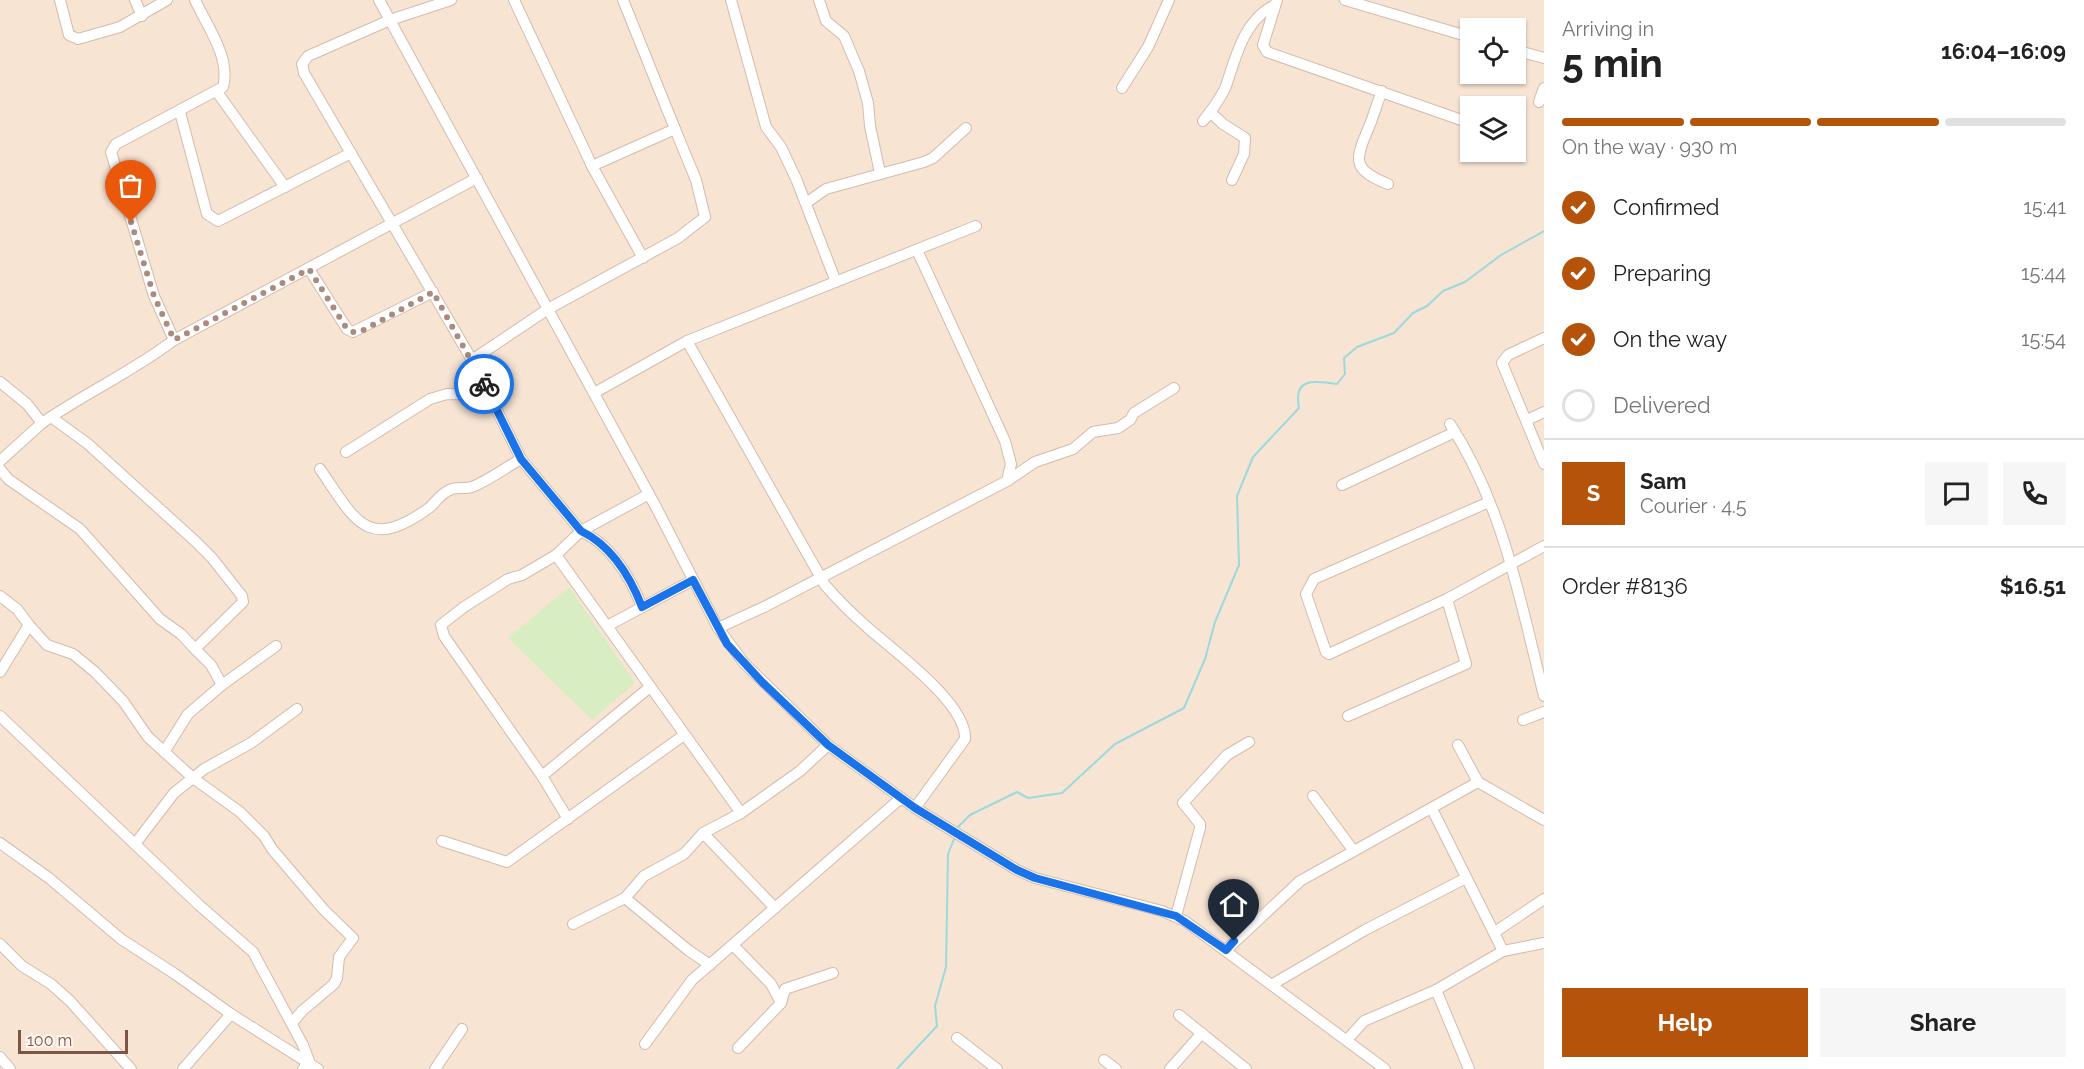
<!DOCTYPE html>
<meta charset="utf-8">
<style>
:root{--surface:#fff;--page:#f6f6f6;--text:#222;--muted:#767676;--line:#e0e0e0;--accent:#b45309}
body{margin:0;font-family:Raleway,sans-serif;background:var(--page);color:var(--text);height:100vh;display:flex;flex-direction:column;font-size:22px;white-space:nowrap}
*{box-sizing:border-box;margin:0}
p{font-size:20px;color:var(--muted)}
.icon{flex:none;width:33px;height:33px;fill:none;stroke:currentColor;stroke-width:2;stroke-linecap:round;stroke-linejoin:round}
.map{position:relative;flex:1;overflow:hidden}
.details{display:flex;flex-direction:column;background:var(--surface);width:540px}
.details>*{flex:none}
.tools{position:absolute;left:1460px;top:18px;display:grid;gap:12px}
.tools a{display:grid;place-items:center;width:66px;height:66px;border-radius:0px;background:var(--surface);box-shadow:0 2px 4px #0004;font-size:30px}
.scale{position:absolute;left:18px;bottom:15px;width:110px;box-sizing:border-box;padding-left:6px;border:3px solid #7b5547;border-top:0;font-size:16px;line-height:21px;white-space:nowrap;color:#7b5547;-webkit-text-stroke:4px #fff7ee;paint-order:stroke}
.pin{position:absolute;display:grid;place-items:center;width:51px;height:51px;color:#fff;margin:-62px -26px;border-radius:50% 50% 50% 0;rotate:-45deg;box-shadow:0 0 6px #0007}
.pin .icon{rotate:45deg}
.courier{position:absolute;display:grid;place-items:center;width:60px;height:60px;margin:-30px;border:4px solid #1a73e8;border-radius:50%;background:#fff;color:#222;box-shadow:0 2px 8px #0007}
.summary em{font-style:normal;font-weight:700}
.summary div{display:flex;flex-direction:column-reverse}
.summary{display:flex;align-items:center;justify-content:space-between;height:102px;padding:0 18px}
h1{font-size:39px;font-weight:700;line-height:45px}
.bar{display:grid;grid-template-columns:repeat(4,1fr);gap:9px 6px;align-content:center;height:72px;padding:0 18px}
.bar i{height:8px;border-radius:4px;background:var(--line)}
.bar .selected{background:var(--accent)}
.bar p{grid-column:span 4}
.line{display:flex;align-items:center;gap:15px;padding:0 18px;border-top:2px solid var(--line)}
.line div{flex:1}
.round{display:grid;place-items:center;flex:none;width:63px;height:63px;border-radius:0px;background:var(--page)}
ol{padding:0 18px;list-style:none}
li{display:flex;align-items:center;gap:18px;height:66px}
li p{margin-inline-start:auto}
li .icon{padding:6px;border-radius:50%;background:var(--accent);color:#fff;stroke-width:4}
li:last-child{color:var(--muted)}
li i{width:33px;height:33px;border:3px solid var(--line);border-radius:50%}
.primary-button{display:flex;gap:12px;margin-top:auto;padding:12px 18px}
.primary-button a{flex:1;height:69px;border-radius:0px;background:var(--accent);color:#fff;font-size:24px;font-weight:700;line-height:69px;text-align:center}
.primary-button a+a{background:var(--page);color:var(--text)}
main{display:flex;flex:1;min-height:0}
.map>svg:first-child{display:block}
</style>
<main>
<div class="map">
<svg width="1544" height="1069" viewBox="0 0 1544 1069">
<rect width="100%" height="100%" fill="#fff3e6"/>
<!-- residential -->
<path fill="#f7e4d3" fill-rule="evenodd" d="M0 0H1544V1069H0ZM1470 28H1515V74H1470ZM1470 106H1515V152H1470Z"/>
<!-- green -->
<polygon fill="#d8eec2" points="569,587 635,683 592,720 508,638"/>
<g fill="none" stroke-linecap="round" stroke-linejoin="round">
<!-- stream -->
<g stroke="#9cd9de" stroke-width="2">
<path d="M958 827 970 815 1017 792 1028 798 1062 793 1115 744 1184 708 1205 659 1215 622 1239 565 1237 496 1253 457 1299 408C1293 378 1313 380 1337 384L1345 374 1344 358 1357 347 1394 333 1413 313 1427 306 1443 291 1465 282 1501 255 1544 231"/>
<polyline points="897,1069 937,1026 935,1006 946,967 948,854 954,839"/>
</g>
<!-- minor casing -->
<g stroke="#d5bbac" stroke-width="12">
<g id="minor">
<polyline points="60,0 69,35 78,39 120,27 167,0"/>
<polyline points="135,0 142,16"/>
<polyline points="379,0 656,507 718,628 744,663 828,745 915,808 1017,870 1035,878 1162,911 1185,921 1385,1069"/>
<path d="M451 0 390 20 308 56 302 64 304 73 472 360 521 459 581 531C612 546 630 576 642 607"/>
<polyline points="514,0 592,166 643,258"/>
<polyline points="623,0 675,129"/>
<polyline points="731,0 766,127 781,147 797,181 836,282"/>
<polyline points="819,0 826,21 844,36 859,71 868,103 870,126 880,173"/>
<polyline points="1277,0 1263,45 1267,52 1470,123"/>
<polyline points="1345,0 1470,37"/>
<polyline points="1515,50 1544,58"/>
<polyline points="1122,88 1148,47 1169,0"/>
<path d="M1382 91C1377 103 1374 115 1369 127 1355 160 1351 169 1388 184"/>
<polyline points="217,92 285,187"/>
<polyline points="1539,102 1544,88"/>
<polyline points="180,112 207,214 218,221 351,153"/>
<polyline points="1210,112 1223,124 1245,138 1244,154 1232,180"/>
<path d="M1203 121C1211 111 1221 98 1226 86 1236 56 1244 20 1275 5"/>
<polyline points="806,203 826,189 924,162 933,158 966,128"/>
<polyline points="309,269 347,329 353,332 433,292"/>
<polyline points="1544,338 1508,355 1502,363 1544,464"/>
<path d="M174 340 154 296 111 152 116 144 223 87C231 58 207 26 195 0"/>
<path d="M687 341 825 585C838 600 852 614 867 627 892 650 967 703 965 739L915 808"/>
<polyline points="472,360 548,309 678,238 705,217 696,180 675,129 592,166"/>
<polyline points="0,382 27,404 42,423 0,461"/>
<polyline points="594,393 687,341 976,226"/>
<polyline points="51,417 88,444 195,541 212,558 242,596 243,602 195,649 211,665 222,685 188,714 164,752"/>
<polyline points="1527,420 1544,412"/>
<path d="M42 423C85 393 132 372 174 340L477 178"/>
<path d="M1450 424C1503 505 1521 603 1544 696"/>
<polyline points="346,452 430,399 447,394 490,395"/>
<polyline points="0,469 8,479 80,529 160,619 181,634 195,649"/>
<path d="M320 469C355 520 367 553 429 508 435 503 439 496 446 492 455 485 463 490 472 487 489 480 505 468 521 459"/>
<polyline points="1007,481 1035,462 1073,449 1093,432 1118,428 1130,420 1134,413 1174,388"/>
<polyline points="1342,485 1455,432"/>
<polyline points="1489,502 1314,579 1306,594 1326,652 1329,654 1447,599 1544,546"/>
<polyline points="556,555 741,813"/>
<polyline points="0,596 17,609 29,625 0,672"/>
<polyline points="29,625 47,645 73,654 95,672 123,701 148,737 193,778 174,793 135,844"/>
<polyline points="609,625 693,580"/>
<polyline points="718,628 764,607 1007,481 1011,464 1005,441 917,250"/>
<polyline points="222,685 276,646"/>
<polyline points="0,716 199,905 253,952 303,1045 309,1061 303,1069"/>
<polyline points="1348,716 1466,664 1447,599"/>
<polyline points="1523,720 1544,712"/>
<polyline points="1458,745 1478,782 1544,820"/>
<polyline points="542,776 650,687"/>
<polyline points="1313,796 1353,850"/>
<polyline points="568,819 542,776 444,636 441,625 464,607 508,579 522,575 556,555 581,531 649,494"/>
<polyline points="703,833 775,908"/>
<polyline points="442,841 507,862 684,735"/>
<polyline points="0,843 49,878 121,939 175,974 231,1014 318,1069"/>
<polyline points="625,898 688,950 710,965"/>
<polyline points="1176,916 1200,828 1200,824 1183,803 1227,755 1249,742"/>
<polyline points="573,924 625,898 644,876 684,854 703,833 741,813 800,771 828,745"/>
<polyline points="1495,932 1544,899"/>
<polyline points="0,944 22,966 51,984 70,1001 131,1069"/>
<polyline points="733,945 771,984 781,1003"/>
<polyline points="1226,950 1300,881 1478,782"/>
<polyline points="1503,951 1544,943"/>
<polyline points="1273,984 1365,930 1466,878"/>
<polyline points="1436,990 1469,1069"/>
<polyline points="1179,1015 1246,1069"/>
<polyline points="292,1023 302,1011 334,984 337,978 339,957 353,938 324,910 272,849 264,836 240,812 193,778 204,769 251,743 297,709"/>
<polyline points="957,1038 997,1069"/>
<polyline points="1347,1040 1364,1021 1436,990 1503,951 1432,809"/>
<polyline points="645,1044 692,980 901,798"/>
<polyline points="738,1048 781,1003 785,989 833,973"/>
<polyline points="0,1057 10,1069"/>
<polyline points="1104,1060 1116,1069"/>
<polyline points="183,1069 231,1014"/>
<polyline points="435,1069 462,1029"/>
<polyline points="1170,1069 1202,1033"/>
</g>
</g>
<!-- minor -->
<use href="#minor" stroke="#fff" stroke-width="10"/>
</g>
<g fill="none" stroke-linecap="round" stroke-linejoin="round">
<!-- done -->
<polyline stroke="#a98c7f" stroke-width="6" stroke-dasharray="0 10.8" points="131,222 154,296 174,340 309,269 347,329 353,332 360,332 433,292 484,384"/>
<!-- route -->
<path stroke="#1a73e8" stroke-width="8" d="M484 384 521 459 581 531C612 546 630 576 642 607L693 580 727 644 763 683 828 745 915 808 1017 870 1035 878 1176 916 1226 950 1234 941"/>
</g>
</svg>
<div class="tools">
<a><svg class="icon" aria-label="locate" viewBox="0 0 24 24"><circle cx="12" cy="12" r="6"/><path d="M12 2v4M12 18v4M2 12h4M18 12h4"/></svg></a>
<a><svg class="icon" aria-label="layers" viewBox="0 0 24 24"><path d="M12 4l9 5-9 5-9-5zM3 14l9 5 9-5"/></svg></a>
</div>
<div class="scale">100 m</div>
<div class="pin" style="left:131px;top:222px;background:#ea580c"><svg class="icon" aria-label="bag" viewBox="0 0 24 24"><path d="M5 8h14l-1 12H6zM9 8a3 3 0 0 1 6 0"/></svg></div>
<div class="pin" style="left:1234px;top:941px;background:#1f2937"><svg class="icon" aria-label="home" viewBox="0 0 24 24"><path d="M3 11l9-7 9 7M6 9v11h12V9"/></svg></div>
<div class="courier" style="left:484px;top:384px"><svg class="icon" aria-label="bike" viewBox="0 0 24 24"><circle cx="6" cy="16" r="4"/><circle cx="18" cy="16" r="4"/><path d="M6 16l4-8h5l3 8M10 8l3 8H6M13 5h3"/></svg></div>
</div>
<section class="details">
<div class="summary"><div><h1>5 min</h1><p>Arriving in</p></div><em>16:04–16:09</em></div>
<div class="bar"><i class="selected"></i><i class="selected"></i><i class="selected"></i><i></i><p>On the way · 930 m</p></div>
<ol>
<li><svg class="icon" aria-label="check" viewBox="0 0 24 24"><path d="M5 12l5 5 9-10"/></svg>Confirmed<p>15:41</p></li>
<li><svg class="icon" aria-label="check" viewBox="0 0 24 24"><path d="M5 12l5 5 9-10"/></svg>Preparing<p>15:44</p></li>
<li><svg class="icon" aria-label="check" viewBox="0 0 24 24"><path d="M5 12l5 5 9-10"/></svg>On the way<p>15:54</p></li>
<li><i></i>Delivered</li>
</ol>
<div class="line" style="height:108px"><b class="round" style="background:var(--accent);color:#fff">S</b><div><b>Sam</b><p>Courier · 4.5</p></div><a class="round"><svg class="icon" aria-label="chat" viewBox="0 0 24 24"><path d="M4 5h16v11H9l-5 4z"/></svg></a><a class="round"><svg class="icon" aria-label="phone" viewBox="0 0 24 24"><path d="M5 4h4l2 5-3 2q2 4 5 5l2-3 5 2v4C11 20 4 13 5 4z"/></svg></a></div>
<div class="line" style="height:78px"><div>Order #8136</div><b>$16.51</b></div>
<div class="primary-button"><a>Help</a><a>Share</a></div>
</section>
</main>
